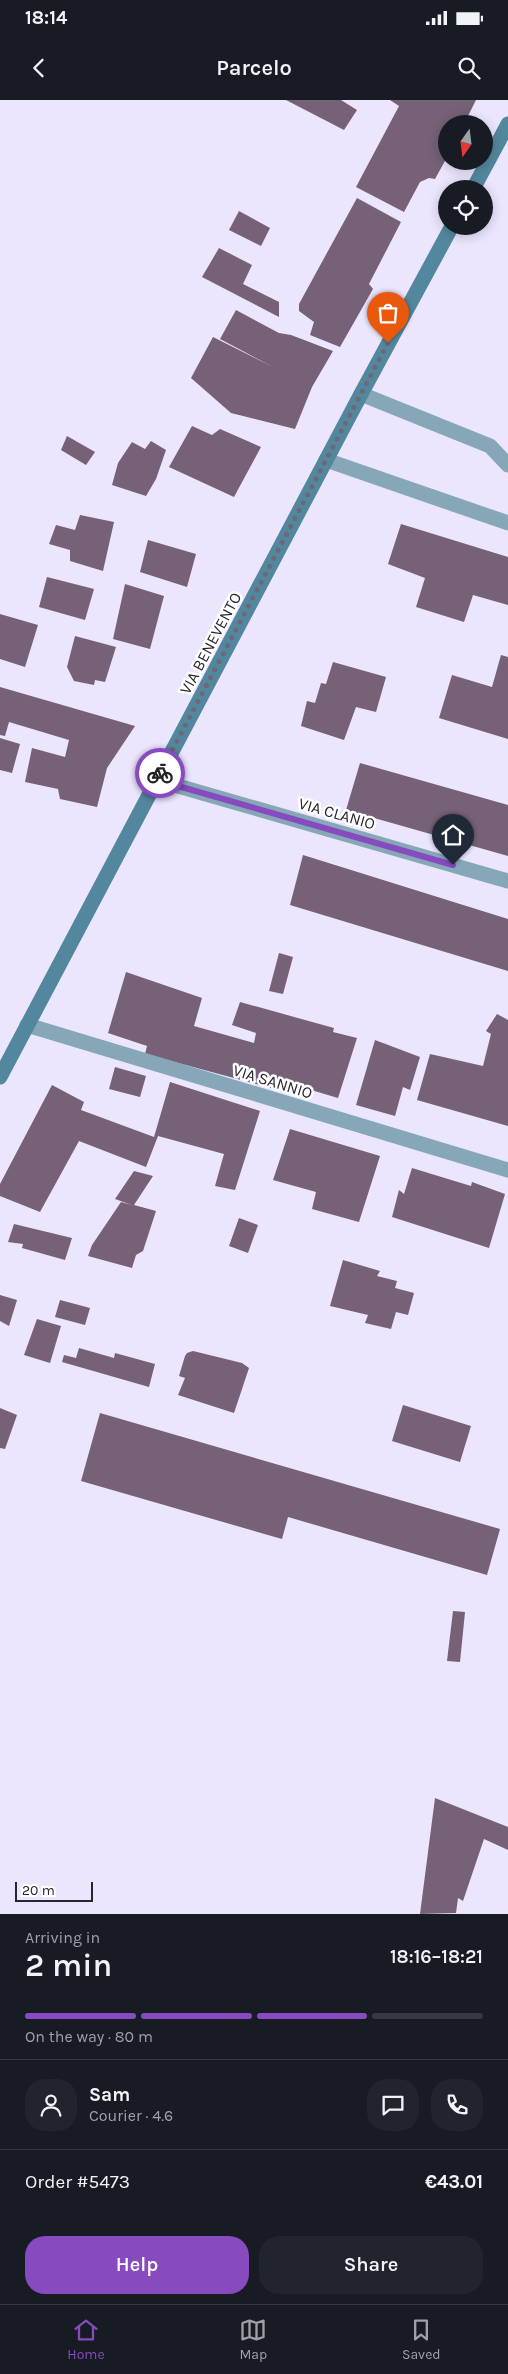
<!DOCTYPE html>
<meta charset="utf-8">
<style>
:root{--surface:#171b24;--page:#20242c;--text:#f1f3f6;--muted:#9ea1a6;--line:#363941;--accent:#874abf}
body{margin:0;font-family:Karla,sans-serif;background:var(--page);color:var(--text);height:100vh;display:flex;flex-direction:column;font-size:19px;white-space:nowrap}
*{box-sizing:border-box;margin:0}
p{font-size:16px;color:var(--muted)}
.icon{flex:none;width:28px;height:28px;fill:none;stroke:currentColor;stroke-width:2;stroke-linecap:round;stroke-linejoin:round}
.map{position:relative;height:1814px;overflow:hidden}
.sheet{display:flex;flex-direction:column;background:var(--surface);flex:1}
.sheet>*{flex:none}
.needle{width:32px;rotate:194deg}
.tools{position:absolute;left:438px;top:15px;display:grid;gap:10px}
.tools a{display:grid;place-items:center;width:55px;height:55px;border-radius:50%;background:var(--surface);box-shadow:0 2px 12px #0003;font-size:25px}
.scale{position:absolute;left:15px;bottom:12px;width:78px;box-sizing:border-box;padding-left:5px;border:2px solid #282530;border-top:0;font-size:14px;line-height:18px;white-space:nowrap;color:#282530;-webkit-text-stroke:4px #fff;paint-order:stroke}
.pin{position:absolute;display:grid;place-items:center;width:42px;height:42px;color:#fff;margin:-51px -21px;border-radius:50% 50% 50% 0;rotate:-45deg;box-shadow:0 0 5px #0007}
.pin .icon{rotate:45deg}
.courier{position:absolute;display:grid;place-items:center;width:50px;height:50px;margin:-25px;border:4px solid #874abf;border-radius:50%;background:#fff;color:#222;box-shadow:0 1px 6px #0007}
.overview em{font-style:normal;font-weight:600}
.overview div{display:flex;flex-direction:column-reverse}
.overview{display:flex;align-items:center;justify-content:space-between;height:85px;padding:0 25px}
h1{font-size:32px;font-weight:600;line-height:38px}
.bar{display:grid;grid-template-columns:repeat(4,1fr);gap:8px 5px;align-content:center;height:60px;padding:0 25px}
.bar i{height:6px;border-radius:4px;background:var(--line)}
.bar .selected{background:var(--accent)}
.bar p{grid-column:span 4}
.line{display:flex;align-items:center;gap:12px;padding:0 25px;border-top:1px solid var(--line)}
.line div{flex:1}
.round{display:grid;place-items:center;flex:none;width:52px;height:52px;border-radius:20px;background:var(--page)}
.cta{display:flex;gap:10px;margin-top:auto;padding:10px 25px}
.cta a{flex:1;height:58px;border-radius:20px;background:var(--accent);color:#fff;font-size:20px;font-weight:600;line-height:58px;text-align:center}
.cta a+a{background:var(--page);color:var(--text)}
.status{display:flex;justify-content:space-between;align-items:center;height:35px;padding:0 25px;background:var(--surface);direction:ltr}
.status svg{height:14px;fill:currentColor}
header{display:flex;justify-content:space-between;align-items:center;height:65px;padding:0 25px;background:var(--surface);font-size:22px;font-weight:600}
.menu{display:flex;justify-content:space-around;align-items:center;height:70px;border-top:1px solid var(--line);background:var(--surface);font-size:14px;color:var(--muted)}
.menu a{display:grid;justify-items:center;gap:2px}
.menu .selected{color:var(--accent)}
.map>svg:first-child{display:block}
</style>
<div class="status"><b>18:14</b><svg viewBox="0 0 49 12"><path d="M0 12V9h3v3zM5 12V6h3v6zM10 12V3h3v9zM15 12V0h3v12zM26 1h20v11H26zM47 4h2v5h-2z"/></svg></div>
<header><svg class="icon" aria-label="back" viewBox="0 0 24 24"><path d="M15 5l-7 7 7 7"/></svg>Parcelo<svg class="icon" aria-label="search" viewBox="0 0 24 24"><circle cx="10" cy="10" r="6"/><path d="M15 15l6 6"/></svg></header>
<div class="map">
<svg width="508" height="1814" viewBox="0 0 508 1814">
<rect width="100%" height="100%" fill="#ebe5fe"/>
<!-- building -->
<g fill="#766177">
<polygon points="286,0 341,0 357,10 344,30"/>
<polygon points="390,0 476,0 464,24 446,24 446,59 435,79 429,78 420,82 404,112 356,87 399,6"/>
<polygon points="357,98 401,122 369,184 373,189 340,247 310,235 314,222 299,211 299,204"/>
<polygon points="239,111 270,128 261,146 229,130"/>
<polygon points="219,148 252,165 243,184 279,202 279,217 202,177"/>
<polygon points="236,210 279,233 291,235 333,251 312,287 295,329 231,313 191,278 213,237 273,267 220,239"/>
<polygon points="192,326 212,335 220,329 261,347 234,397 169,367"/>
<polygon points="67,336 95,352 86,365 61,350"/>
<polygon points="151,341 166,350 156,379 146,396 112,385 118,363 132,342 145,349"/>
<polygon points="80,415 114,422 103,471 70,461 70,450 49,444 56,425 75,430"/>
<polygon points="401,424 508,457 508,505 473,495 464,522 416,507 425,478 388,464"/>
<polygon points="148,440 196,454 187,487 140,472"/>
<polygon points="47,477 94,489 85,520 39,507"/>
<polygon points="125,484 164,496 150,549 113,539"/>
<polygon points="0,514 38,525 25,567 0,559"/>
<polygon points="75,536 116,547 105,582 95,580 94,585 74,581 67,567"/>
<polygon points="501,555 508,557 508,639 439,618 452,575 492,587"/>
<polygon points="333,562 386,577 376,612 356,607 344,640 301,626 307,601 315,603 321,583 326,584"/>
<polygon points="0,587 135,626 107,668 97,707 60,699 58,689 25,682 32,648 65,657 69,640 9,622 5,636 0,635"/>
<polygon points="0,638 20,644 12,673 0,670"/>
<polygon points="360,663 508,705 508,756 346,710"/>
<polygon points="303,755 508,819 508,871 290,805"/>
<polygon points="279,853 293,857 283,894 269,891"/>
<polygon points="126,872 202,898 194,926 254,943 256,933 232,925 240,902 334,928 333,932 357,938 338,998 274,979 271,988 145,954 147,946 108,933"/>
<polygon points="497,914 508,920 508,1026 417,1000 430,954 483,966 491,934 486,931"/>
<polygon points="375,940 420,957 410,990 403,987 395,1016 356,1005"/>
<polygon points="115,967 146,976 140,997 109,989"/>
<polygon points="170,982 260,1011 235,1090 215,1086 224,1054 158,1036 146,1067 79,1041 40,1112 0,1096 0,1084 52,985 84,1002 81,1010 154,1037"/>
<polygon points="290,1029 380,1056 359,1122 312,1109 316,1092 273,1080"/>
<polygon points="412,1068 471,1086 472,1082 505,1094 489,1148 392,1117 399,1090 404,1094"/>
<polygon points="134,1071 153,1076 134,1105 156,1111 143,1151 136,1155 132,1168 88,1156 92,1145 121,1102 132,1105 115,1099"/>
<polygon points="239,1118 258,1125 248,1153 229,1146"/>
<polygon points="14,1124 72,1138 65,1160 22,1148 23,1144 8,1142"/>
<polygon points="343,1160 380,1171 377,1176 397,1181 395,1188 414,1193 408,1215 396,1212 391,1229 365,1223 368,1215 330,1206"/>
<polygon points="0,1195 17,1200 9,1226 0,1221"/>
<polygon points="60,1200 90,1208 85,1225 55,1217"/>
<polygon points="37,1219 61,1226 50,1263 24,1255"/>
<polygon points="79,1248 114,1258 115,1253 155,1264 149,1287 62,1262 64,1255 76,1258"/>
<polygon points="193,1251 242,1263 249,1268 234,1313 178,1295 185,1278 179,1276 185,1256 187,1253"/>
<polygon points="403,1305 471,1326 460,1362 392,1341"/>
<polygon points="0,1308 17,1315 5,1349 0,1348"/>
<polygon points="100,1313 500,1429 487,1475 288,1417 282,1439 81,1381"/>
<polygon points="453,1511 465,1512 460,1562 447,1561"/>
<polygon points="435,1698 508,1727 508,1750 484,1739 463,1801 458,1798 456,1813 420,1814"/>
</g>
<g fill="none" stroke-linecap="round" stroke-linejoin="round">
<!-- street -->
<g stroke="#86a7b8" stroke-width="15">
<polyline points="361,294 490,346 508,365"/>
<polyline points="326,360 508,423"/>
<polyline points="157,680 508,781"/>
<polyline points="27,925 508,1070"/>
</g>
<!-- secondary -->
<g stroke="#53879e" stroke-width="15">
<polyline points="473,89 508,24"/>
<polyline points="0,977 361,294 452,126"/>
</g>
</g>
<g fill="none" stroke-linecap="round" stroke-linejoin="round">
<!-- done -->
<polyline stroke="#6c6878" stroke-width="5" stroke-dasharray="0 9" points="160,673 388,243"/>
<!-- route -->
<polyline stroke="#874abf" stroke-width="6" points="160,673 157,680 453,765"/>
</g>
<g text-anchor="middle" stroke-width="5" stroke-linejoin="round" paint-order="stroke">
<!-- street labels -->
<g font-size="16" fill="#282530" stroke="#fff">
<text transform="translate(210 543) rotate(-62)" y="6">VIA BENEVENTO</text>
<text transform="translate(337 713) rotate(16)" y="6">VIA CLANIO</text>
<text transform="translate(273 981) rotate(17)" y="6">VIA SANNIO</text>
</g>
</g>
</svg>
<div class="tools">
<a><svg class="needle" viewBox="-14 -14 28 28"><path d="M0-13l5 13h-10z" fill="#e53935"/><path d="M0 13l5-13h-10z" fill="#9ea1a6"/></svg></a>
<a><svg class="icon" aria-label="locate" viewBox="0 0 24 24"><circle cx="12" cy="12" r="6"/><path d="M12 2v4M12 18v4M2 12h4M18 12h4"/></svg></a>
</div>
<div class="scale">20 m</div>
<div class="pin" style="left:388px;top:243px;background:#ea580c"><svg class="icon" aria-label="bag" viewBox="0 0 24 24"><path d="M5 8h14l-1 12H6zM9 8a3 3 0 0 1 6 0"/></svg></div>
<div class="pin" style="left:453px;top:765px;background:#1f2937"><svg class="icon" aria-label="home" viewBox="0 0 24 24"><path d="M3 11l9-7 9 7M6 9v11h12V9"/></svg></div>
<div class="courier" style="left:160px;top:673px"><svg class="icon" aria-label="bike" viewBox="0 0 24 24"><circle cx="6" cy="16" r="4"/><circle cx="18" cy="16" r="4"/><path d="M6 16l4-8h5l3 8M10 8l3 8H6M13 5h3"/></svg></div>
</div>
<section class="sheet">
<div class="overview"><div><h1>2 min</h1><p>Arriving in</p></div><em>18:16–18:21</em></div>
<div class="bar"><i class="selected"></i><i class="selected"></i><i class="selected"></i><i></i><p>On the way · 80 m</p></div>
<div class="line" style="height:90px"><a class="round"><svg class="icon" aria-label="person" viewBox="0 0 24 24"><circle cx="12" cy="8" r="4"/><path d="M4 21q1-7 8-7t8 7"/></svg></a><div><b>Sam</b><p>Courier · 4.6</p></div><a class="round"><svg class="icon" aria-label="chat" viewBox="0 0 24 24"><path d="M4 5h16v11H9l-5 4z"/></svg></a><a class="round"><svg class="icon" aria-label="phone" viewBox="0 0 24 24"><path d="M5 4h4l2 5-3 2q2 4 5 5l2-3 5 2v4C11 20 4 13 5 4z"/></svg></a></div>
<div class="line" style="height:65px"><div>Order #5473</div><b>€43.01</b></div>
<div class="cta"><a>Help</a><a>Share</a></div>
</section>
<nav class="menu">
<a class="selected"><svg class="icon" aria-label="home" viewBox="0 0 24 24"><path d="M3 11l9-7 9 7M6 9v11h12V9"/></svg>Home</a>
<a><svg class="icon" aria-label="map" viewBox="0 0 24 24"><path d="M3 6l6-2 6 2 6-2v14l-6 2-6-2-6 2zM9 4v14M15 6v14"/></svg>Map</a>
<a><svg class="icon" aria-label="saved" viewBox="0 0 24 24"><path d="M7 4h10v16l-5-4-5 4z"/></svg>Saved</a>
</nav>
